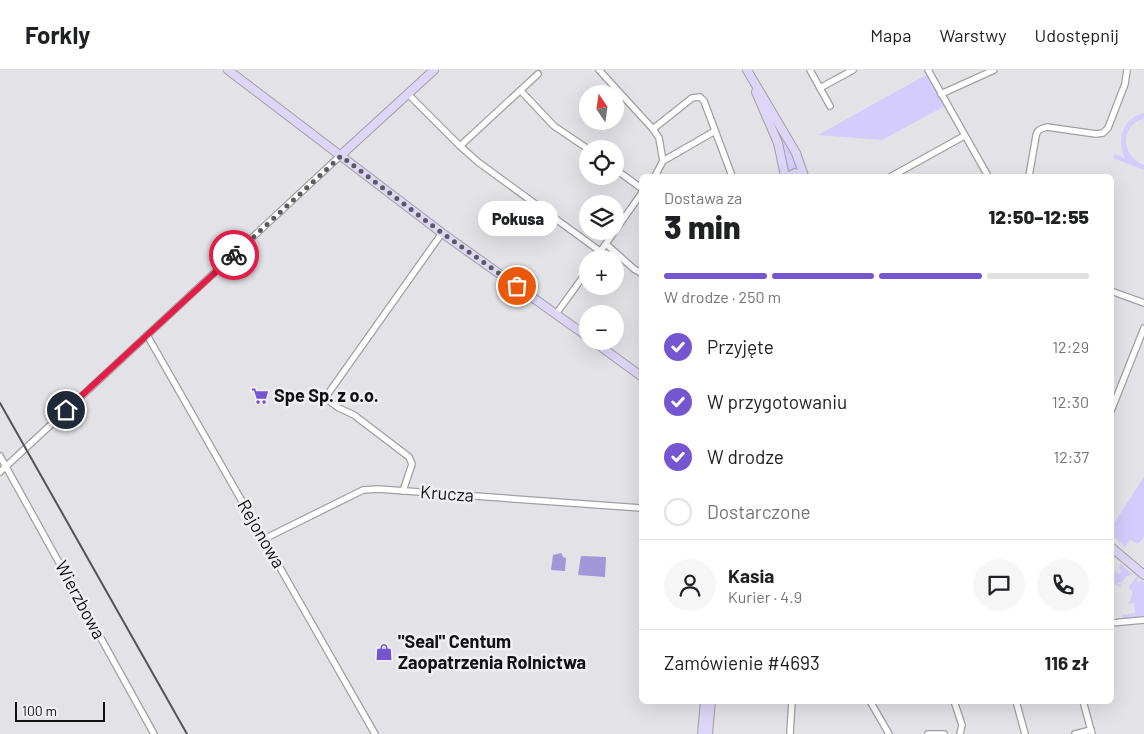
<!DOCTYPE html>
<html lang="pl">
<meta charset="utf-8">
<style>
:root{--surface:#fff;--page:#f6f6f6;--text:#202124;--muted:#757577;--line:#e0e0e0;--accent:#7656d0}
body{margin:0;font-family:Barlow,sans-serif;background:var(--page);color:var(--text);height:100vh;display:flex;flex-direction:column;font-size:19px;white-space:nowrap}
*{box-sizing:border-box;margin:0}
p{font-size:16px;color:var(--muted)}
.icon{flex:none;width:28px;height:28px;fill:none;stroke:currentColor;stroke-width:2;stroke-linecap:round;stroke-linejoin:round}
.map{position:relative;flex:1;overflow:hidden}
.details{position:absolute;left:639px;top:104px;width:475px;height:530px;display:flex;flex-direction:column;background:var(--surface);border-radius:8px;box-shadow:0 5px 20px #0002}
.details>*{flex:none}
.needle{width:32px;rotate:347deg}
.buttons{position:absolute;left:579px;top:15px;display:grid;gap:10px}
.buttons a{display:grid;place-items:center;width:45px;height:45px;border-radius:50%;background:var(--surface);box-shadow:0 5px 20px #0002;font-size:25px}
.scale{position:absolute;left:15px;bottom:12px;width:90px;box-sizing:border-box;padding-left:5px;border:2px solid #121213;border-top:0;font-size:14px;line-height:18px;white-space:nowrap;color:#121213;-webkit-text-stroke:4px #f0eff3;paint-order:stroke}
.pin{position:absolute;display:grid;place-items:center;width:42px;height:42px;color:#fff;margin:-21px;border:2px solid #fff;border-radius:50%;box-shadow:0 1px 5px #0007}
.courier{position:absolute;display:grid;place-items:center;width:50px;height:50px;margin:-25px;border:4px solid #e11d48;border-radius:50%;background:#fff;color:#222;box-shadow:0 1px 6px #0007}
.bubble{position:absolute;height:35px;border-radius:18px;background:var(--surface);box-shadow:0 5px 20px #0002;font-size:16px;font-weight:800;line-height:35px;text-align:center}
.head em{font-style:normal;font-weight:800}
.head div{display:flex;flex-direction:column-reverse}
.head{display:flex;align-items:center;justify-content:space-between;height:85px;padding:0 25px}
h1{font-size:32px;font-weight:800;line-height:38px}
.bar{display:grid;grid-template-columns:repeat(4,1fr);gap:8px 5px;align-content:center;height:60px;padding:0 25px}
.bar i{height:6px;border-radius:4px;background:var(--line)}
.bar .current{background:var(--accent)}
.bar p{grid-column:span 4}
.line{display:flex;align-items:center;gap:12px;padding:0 25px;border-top:1px solid var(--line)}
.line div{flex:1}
.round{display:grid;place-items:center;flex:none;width:52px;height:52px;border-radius:26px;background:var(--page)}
ol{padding:0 25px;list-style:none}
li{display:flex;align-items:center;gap:15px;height:55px}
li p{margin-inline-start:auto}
li .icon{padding:5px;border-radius:50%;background:var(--accent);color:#fff;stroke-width:4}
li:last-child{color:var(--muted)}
li i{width:28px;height:28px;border:2px solid var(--line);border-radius:50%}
header{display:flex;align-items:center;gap:30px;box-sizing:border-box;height:70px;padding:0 25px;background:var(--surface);border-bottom:1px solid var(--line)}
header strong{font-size:24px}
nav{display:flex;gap:28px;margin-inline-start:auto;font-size:18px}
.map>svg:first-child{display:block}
</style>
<header>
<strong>Forkly</strong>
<nav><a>Mapa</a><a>Warstwy</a><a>Udostępnij</a></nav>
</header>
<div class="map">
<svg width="1144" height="664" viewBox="0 0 1144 664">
<rect width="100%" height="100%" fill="#e3e2e6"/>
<!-- green -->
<g fill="#d3ccfc">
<polygon points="926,5 945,36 882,70 818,65"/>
<path d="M1144 43V48C1119 56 1121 86 1144 95V100L1113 88 1115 84 1125 88C1116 69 1123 48 1144 43Z"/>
<polygon points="778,60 799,99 793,99 788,101"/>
<polygon points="1144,407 1144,467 1138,474 1130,470 1125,477 1111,464 1111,458"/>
<polygon points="1121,494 1133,505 1127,506 1122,512 1123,514 1118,512 1117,514 1122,515 1120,517 1111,512 1111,505 1113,506 1115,503 1114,501 1115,500 1119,504 1122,501 1118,498"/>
<polygon points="1137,506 1139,508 1137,511 1139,512 1141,510 1144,512 1144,546 1122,549 1122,545 1135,543 1134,533 1129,534 1133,522 1128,518"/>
</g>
<!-- water -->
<g fill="#a297d9">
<polygon points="561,483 563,487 566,488 565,501 551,500 553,485"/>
<polygon points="581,486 606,487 605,507 578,505"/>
</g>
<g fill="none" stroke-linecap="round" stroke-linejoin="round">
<!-- street casing -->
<g stroke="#a0a0a3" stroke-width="8">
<g id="street">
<polyline points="599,0 653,59 659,68 663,91"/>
<polyline points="810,0 830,36"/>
<polyline points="928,0 988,106"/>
<polyline points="820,18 853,0"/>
<polyline points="521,21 554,56 588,79"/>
<polyline points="408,24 460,76 478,92 601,182"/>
<polyline points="941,24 994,0"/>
<polyline points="653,59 692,28 700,27 704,31 732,106"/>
<polyline points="460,76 538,4"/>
<polyline points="615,99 641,118"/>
<polyline points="655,106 663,91 715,61"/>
<polyline points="892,106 964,66"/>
<path d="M1029 106 1036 66C1037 60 1040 59 1047 57L1096 64 1103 63 1108 58 1125 14 1127 0"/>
<polyline points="606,174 634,199 641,203"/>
<polyline points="595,189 641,124"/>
<polyline points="1111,221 1144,233"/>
<polyline points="556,244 588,200"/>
<polyline points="147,265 375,664"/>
<polyline points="1111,341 1144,258"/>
<polyline points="0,386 154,664"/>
<polyline points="0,402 341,85"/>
<polyline points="403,421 412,394 409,387 354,345 339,338 325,328 442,163"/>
<polyline points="264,469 363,420 378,419 641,438"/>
<polyline points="1111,553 1144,550"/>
<polyline points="870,631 889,664"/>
<polyline points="954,631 962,655 960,664"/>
<polyline points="1016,631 1025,664"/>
<polyline points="1083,631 1092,664"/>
<polyline points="790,664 792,631"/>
<polyline points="928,664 944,664"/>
<polyline points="1075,664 1091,660"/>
</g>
</g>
<!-- secondary casing -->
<g stroke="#a0a0a3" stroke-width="10">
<g id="secondary">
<polyline points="228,0 442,163 588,267"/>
<polyline points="747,0 796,83 804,106"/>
<polyline points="756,22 778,73 785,106"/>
<polyline points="341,85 434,0"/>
<polyline points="789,106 795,103 802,106"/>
<polyline points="593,271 641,306"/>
<polyline points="1111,477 1144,505"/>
<polyline points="702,664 705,631"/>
<polyline points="708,664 711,631"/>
</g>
</g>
<!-- street -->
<use href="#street" stroke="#fff" stroke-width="5.5"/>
<!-- secondary -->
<use href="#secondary" stroke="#ddd6f7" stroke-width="8"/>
<!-- rail -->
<polyline stroke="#545355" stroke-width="2" points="0,333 187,664"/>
</g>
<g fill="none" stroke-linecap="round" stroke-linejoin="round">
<!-- done -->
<polyline stroke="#5b5b5d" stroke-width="5" stroke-dasharray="0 9" points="234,185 341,86 442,163 517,216"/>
<!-- route -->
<polyline stroke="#e11d48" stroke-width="6" points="66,340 234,185"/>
</g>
<!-- icons -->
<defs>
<g id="supermarket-bare" transform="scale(1.35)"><path d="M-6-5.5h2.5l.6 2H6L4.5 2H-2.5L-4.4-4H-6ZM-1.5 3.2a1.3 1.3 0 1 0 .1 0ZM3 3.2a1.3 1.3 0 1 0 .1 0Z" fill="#7656d0" stroke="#f0eff3" stroke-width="2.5" paint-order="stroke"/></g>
<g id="shop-bare" transform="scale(1.35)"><path d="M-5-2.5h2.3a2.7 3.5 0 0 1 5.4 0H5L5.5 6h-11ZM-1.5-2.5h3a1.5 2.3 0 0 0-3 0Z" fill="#7656d0" stroke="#f0eff3" stroke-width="2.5" paint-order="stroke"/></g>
</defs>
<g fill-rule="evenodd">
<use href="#supermarket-bare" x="260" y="326"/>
<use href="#shop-bare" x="384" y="582"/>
</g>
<g text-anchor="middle" stroke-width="5" stroke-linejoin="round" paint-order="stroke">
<!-- poi labels -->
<g font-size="18" font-weight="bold" fill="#121213" stroke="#f0eff3" text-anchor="start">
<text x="274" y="332">Spe Sp. z o.o.</text>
<text x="398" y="578">"Seal" Centum<tspan x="398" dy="21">Zaopatrzenia Rolnictwa</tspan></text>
</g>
<!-- street labels -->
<g font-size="18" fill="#121213" stroke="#f0eff3">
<text transform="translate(447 424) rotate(4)" y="6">Krucza</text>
<text transform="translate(261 464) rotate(60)" y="6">Rejonowa</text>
<text transform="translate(80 530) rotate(62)" y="6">Wierzbowa</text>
</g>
</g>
</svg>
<div class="buttons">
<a><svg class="needle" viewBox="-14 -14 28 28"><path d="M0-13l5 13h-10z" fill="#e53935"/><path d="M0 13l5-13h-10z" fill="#757577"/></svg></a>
<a><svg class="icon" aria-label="locate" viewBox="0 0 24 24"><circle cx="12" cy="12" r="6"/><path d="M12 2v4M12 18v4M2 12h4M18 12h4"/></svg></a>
<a><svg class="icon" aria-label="layers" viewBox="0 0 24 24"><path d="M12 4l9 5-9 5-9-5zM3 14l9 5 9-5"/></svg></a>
<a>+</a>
<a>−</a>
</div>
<div class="scale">100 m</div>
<div class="pin" style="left:517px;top:216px;background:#ea580c"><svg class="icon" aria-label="bag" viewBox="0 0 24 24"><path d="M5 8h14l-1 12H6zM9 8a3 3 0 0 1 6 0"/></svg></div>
<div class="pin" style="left:66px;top:340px;background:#1f2937"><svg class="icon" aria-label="home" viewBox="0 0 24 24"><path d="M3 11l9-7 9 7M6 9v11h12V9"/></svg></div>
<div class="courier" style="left:234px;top:185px"><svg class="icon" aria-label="bike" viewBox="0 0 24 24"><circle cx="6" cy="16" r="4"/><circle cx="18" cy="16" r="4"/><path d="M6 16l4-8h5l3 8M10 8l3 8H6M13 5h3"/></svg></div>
<div class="bubble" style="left:478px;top:131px;width:80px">Pokusa</div>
<section class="details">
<div class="head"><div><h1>3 min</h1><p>Dostawa za</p></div><em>12:50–12:55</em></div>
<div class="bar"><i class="current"></i><i class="current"></i><i class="current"></i><i></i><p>W drodze · 250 m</p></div>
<ol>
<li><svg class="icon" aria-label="check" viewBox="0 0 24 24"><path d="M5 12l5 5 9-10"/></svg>Przyjęte<p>12:29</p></li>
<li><svg class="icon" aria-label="check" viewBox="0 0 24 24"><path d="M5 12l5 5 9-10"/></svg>W przygotowaniu<p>12:30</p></li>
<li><svg class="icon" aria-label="check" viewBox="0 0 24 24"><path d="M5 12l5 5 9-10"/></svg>W drodze<p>12:37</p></li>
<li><i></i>Dostarczone</li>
</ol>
<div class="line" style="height:90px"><a class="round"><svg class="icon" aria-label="person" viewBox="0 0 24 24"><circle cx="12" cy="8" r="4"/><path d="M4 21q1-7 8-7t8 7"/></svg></a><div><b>Kasia</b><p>Kurier · 4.9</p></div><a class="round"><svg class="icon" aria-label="chat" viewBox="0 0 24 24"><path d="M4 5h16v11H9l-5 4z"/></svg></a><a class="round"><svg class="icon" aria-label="phone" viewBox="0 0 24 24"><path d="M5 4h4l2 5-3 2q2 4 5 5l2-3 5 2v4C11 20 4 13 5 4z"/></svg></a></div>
<div class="line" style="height:65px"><div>Zamówienie #4693</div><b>116 zł</b></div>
</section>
</div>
